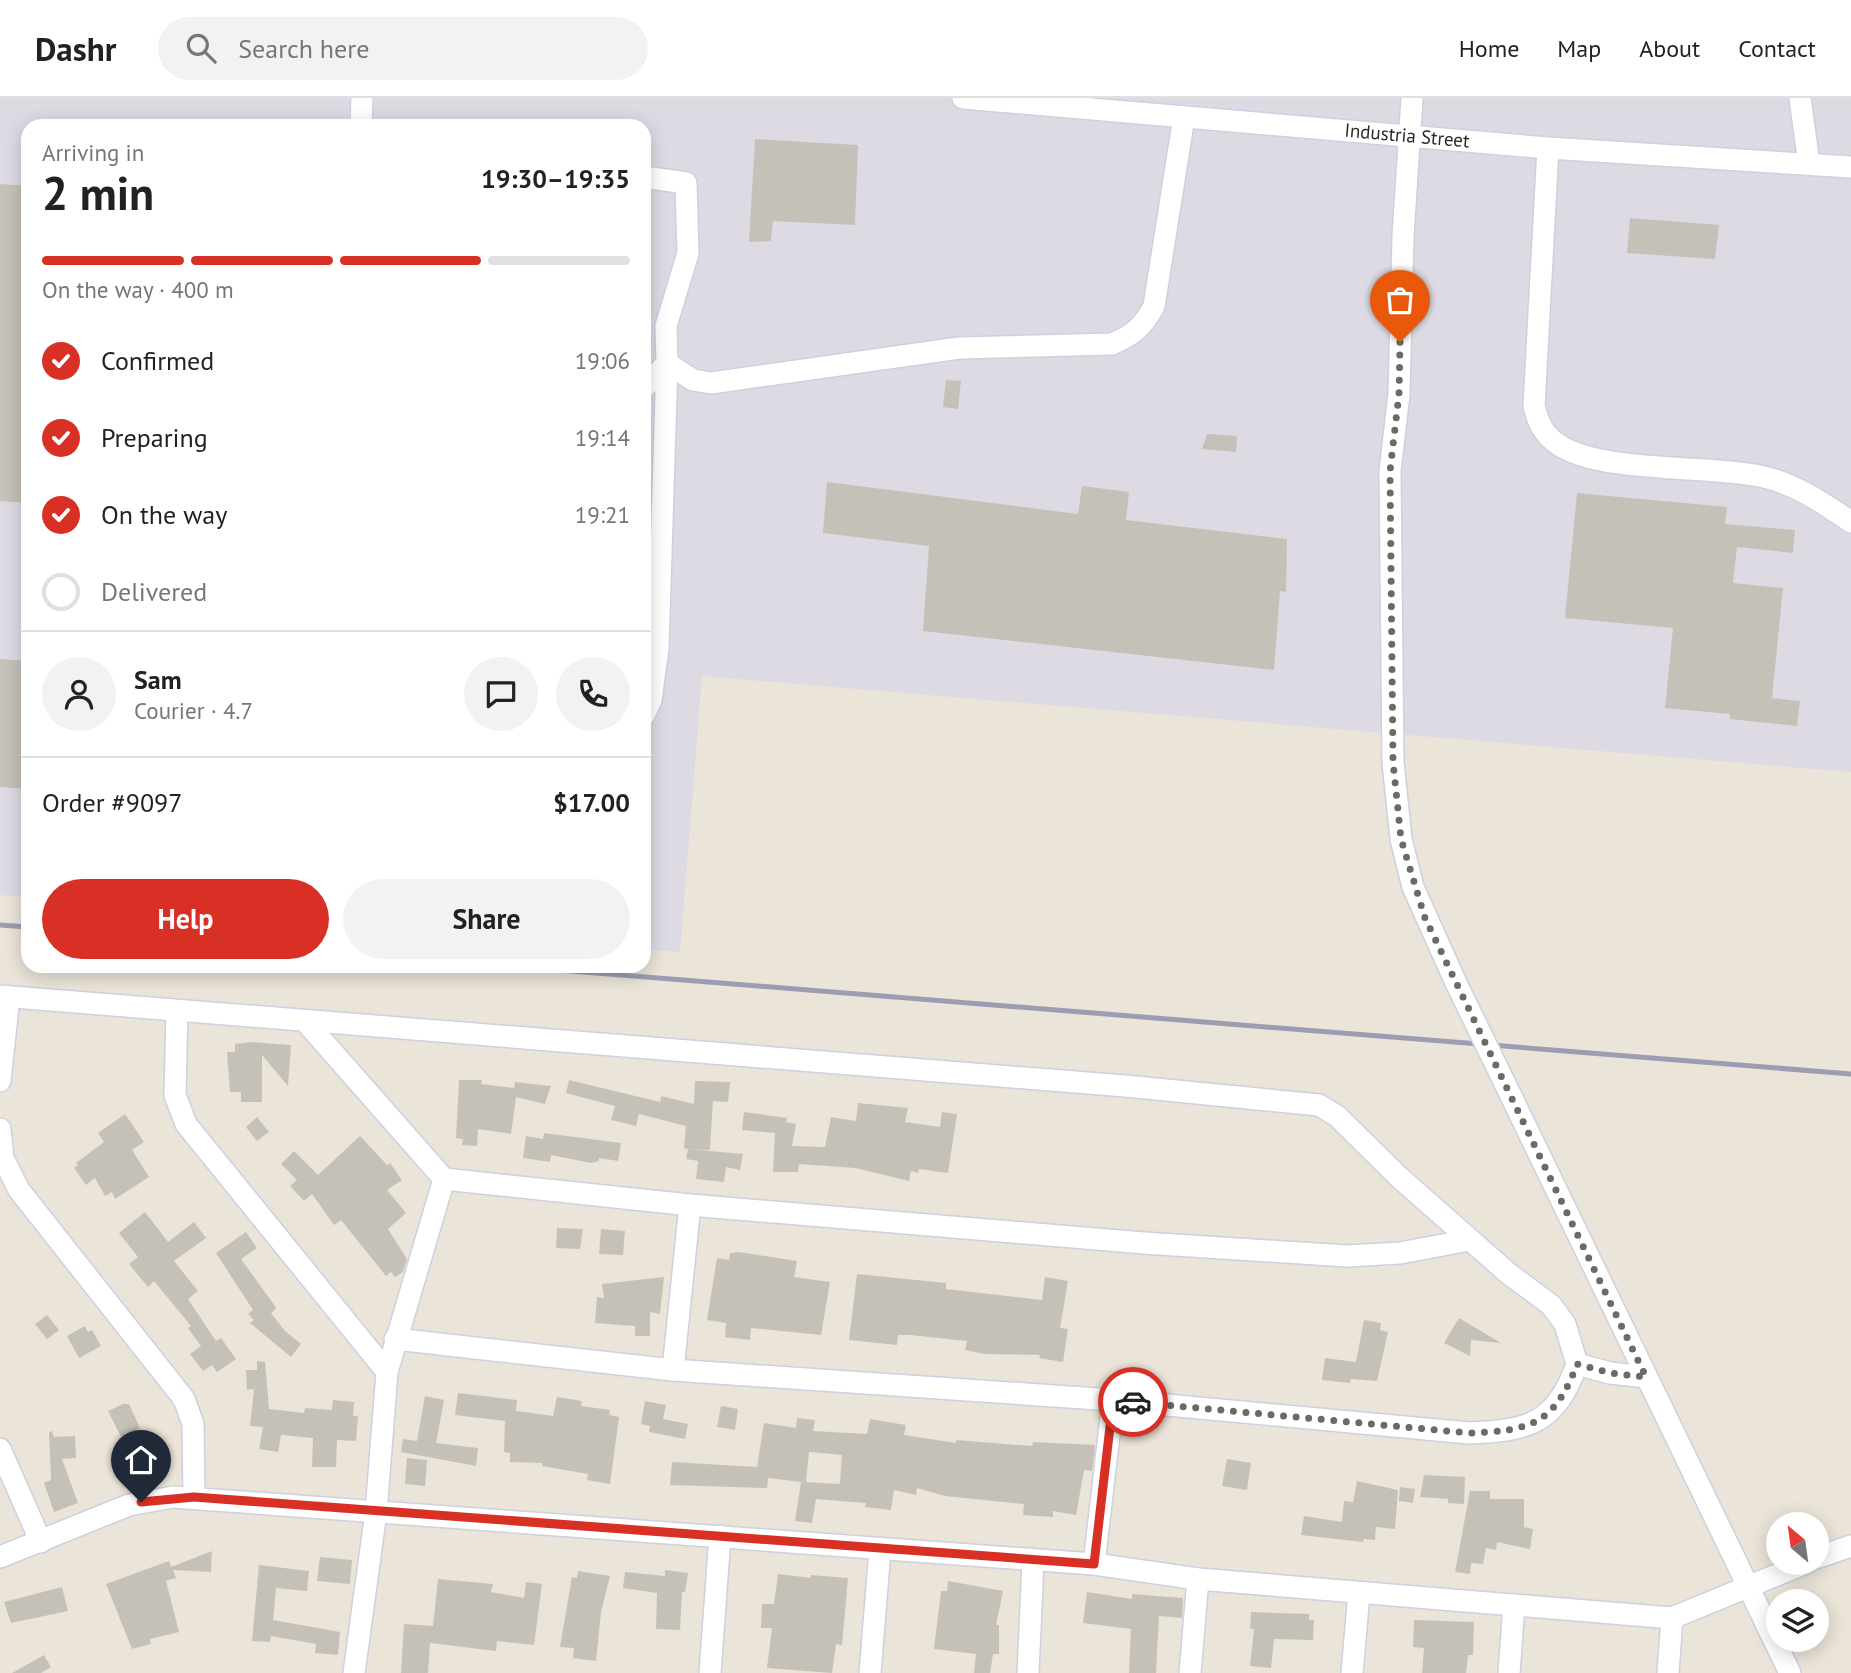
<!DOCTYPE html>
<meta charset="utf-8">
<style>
:root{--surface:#fff;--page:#f2f2f2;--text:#222;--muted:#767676;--line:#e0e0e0;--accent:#d93025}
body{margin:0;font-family:"PT Sans",sans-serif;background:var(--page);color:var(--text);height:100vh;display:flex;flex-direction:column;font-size:26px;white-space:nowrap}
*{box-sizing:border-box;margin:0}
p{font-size:23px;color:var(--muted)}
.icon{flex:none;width:38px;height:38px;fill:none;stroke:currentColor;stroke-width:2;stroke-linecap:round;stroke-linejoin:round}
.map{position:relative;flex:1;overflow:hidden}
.side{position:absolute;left:21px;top:21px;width:630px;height:854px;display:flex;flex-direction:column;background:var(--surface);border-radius:21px;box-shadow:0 4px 18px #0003}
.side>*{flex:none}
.needle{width:46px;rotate:331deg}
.tools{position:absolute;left:1766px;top:1414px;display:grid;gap:14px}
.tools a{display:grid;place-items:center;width:63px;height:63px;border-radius:50%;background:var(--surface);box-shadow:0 4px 18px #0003;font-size:35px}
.pin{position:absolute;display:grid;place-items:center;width:60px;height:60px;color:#fff;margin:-72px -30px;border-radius:50% 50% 50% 0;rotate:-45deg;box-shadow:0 0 7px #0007}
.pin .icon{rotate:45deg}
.courier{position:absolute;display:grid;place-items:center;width:70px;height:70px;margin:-35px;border:5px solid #d93025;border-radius:50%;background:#fff;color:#222;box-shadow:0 2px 9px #0007}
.overview em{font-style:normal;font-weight:800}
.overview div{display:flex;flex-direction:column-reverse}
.overview{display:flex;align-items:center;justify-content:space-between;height:119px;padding:0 21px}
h1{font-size:46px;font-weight:800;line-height:52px}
.bar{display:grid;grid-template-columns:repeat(4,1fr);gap:10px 7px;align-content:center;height:84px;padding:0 21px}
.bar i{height:9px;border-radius:5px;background:var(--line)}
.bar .active{background:var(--accent)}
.bar p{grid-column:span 4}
.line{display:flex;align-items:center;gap:18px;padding:0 21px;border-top:2px solid var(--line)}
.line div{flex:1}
.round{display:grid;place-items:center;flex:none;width:74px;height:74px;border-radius:37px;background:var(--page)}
ol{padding:0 21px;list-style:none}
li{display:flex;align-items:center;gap:21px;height:77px}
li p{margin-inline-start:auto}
li .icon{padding:7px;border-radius:50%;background:var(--accent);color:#fff;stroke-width:4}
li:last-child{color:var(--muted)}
li i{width:38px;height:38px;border:4px solid var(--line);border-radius:50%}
.cta{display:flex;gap:14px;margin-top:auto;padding:14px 21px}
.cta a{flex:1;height:80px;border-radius:42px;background:var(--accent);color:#fff;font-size:28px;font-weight:800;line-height:80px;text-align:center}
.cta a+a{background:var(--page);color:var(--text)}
header{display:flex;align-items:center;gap:42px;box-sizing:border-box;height:98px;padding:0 35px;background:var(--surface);border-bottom:2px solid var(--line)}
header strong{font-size:33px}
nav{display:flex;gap:38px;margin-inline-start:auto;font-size:24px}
.search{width:490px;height:63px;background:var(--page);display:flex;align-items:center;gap:18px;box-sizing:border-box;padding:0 24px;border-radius:38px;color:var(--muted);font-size:26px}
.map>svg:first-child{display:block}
</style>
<header>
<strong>Dashr</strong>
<div class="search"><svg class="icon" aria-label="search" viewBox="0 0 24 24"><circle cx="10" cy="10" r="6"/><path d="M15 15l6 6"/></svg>Search here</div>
<nav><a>Home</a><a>Map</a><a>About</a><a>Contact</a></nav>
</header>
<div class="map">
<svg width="1851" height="1575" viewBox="0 0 1851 1575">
<rect width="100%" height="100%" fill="#ebe4d8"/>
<!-- industrial -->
<polygon fill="#dddae3" points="0,0 1851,0 1851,674 702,578 680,854 644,851 644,28 28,28 28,799 0,797"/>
<!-- building -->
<g fill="#c6c1b8" fill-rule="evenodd">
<polygon points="755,41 858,47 855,127 773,123 771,143 749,144"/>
<polygon points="0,86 28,88 28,405 0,403"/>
<polygon points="1630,120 1719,127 1715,161 1627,155"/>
<polygon points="946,282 961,283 958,311 943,309"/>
<polygon points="1207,336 1237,338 1236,354 1202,351"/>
<polygon points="827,384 1078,416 1082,388 1129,394 1126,422 1287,441 1286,494 1280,493 1274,572 923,533 929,448 823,435"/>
<polygon points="1577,395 1727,409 1725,426 1795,432 1793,455 1737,449 1733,485 1783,490 1772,600 1800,603 1797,628 1730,621 1730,616 1665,610 1673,530 1565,520"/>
<polygon points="0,561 28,563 28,691 0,689"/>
<polygon points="252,944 291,947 288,988 262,957 262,1004 241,1004 241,994 230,994 227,954 235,954 235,946"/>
<polygon points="459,982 482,982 481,986 514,990 515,984 551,988 545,1006 516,999 511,1036 478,1031 477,1048 462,1047 463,1041 456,1040"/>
<polygon points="569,982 660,1004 661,998 694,1006 695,983 730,984 728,1004 713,1003 710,1052 688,1051 743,1056 740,1072 726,1069 724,1084 696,1081 698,1063 686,1061 688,1051 684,1050 686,1028 639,1016 636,1028 611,1022 615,1008 566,995"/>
<polygon points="858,1005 908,1010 905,1024 940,1029 942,1014 957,1016 948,1075 919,1071 918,1075 911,1073 909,1083 855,1070 799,1066 798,1074 773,1074 775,1035 742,1032 744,1014 787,1020 786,1024 796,1026 792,1048 825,1049 831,1019 856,1023"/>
<polygon points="125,1016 144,1044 132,1052 149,1079 115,1101 112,1094 105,1098 95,1080 86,1087 74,1070 78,1067 76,1065 104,1044 98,1035"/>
<polygon points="257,1019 269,1034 257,1043 246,1029"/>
<polygon points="544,1035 621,1045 618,1063 599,1060 599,1063 591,1065 551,1057 550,1064 523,1060 526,1038 543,1041"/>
<polygon points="360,1038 387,1067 390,1065 402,1082 387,1092 406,1115 388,1131 407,1161 403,1174 395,1179 391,1174 386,1178 341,1122 334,1127 312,1096 304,1103 290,1088 297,1082 281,1066 294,1053 318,1077"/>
<polygon points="145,1114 168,1144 194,1124 206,1140 174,1163 198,1193 188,1201 216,1243 221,1240 236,1261 217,1274 212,1267 203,1273 190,1256 201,1248 188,1230 191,1228 154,1183 148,1189 129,1166 138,1159 119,1135"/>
<polygon points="557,1130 583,1131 580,1151 556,1150"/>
<polygon points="601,1131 625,1133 623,1157 599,1156"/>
<polygon points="246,1134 257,1150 241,1161 275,1208 276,1211 271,1215 285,1233 301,1246 291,1259 250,1225 254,1222 248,1216 253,1212 216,1155"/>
<polygon points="739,1154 797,1163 794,1179 830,1184 821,1237 751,1230 750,1242 725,1239 726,1225 707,1222 717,1160 729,1162 730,1155"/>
<polygon points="857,1176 946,1185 946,1191 1042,1202 1045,1179 1068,1183 1060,1230 1068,1231 1063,1264 1039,1260 1040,1257 984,1256 965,1252 967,1243 910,1237 898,1237 897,1247 849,1242"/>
<polygon points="664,1179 660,1216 650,1214 650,1238 635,1238 635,1228 595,1225 597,1199 604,1200 602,1186"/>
<polygon points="47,1217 59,1232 47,1241 35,1226"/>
<polygon points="1459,1220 1501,1245 1471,1242 1470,1258 1444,1245"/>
<polygon points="1364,1222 1381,1225 1380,1232 1388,1234 1377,1283 1351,1281 1350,1285 1322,1282 1325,1260 1356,1264"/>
<polygon points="85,1228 88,1234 92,1232 101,1248 79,1260 67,1238"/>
<polygon points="257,1263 265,1264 269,1311 304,1315 305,1310 332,1312 333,1302 354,1304 353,1318 358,1318 356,1343 337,1342 336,1369 312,1369 313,1340 281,1337 278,1354 259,1351 263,1329 250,1328 254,1291 247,1292 246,1272 257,1272"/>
<polygon points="458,1295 517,1302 516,1313 553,1318 557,1299 582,1303 581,1308 610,1312 609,1317 619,1319 610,1386 587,1382 588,1376 542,1368 542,1365 510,1364 510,1355 504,1354 505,1323 455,1317"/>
<polygon points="425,1298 444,1302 436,1345 478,1350 476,1368 401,1354 403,1341 417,1343"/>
<polygon points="645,1303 666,1307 663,1321 688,1326 685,1341 649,1334 650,1328 641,1326"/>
<polygon points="123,1306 129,1306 140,1330 121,1339 108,1313"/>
<polygon points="721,1308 738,1311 735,1332 717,1329"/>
<path d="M797 1320 815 1322 813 1333 867 1336 870 1321 906 1327 904 1337 956 1345V1342L1032 1348 1033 1344 1095 1347 1092 1373 1084 1372 1076 1417 1053 1413V1419L1023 1417 1024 1406 945 1398 917 1390 916 1397 894 1392 891 1412 865 1409 866 1405 816 1401 812 1425 795 1423 801 1384 768 1380 767 1390 670 1387 672 1364 757 1369 764 1325 796 1330ZM809 1354 842 1357 840 1386 806 1384Z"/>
<polygon points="52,1333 54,1339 75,1338 76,1360 62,1361 78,1405 54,1414 44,1385 51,1382 49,1334"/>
<polygon points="407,1360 427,1362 425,1388 405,1386"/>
<polygon points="1227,1361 1251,1365 1247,1392 1222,1388"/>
<polygon points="1424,1377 1465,1379 1464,1406 1448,1405 1448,1401 1420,1399"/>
<polygon points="1357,1383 1398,1392 1395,1431 1376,1429 1375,1442 1364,1441 1363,1444 1301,1437 1304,1418 1342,1424 1344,1403 1353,1404"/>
<polygon points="1400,1389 1415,1391 1413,1405 1399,1403"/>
<polygon points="1470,1393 1490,1393 1490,1401 1524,1401 1524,1429 1533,1431 1530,1451 1497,1444 1496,1452 1486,1450 1483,1466 1471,1465 1470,1476 1455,1474"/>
<polygon points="212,1453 211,1474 173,1472 176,1480 166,1483 179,1534 150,1541 151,1546 132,1551 106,1486 169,1463 171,1469"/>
<polygon points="320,1459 352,1462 350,1486 317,1483"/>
<polygon points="259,1467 309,1473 307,1493 276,1490 273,1522 340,1534 338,1557 315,1555 316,1546 271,1538 270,1544 252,1543"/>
<polygon points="665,1472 688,1475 685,1494 682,1494 680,1532 656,1531 657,1495 623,1490 625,1474 665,1478"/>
<polygon points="578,1473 610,1478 601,1514 596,1563 573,1560 574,1550 560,1549 572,1479 577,1480"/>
<polygon points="778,1476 811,1480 811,1477 848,1480 842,1547 836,1546 832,1575 767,1570 772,1530 761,1530 762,1506 774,1506"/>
<polygon points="438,1481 493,1486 491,1494 524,1500 526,1484 542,1486 534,1547 497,1543 496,1553 430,1545 428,1575 401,1575 404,1526 433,1528"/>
<polygon points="948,1483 1003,1493 996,1527 999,1527 999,1556 993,1556 990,1575 974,1575 976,1556 934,1551 941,1493 947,1493"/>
<polygon points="62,1489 68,1513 11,1525 4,1504"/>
<polygon points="1087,1494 1132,1501 1132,1496 1183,1500 1182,1520 1159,1518 1156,1575 1129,1575 1131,1531 1083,1525"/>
<polygon points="1251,1514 1309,1516 1309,1522 1314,1522 1313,1542 1274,1541 1271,1570 1250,1568 1254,1531 1250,1531"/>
<polygon points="1414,1522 1474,1524 1473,1557 1468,1557 1466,1575 1422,1575 1424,1550 1413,1549"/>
<polygon points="44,1557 51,1569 41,1575 12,1575"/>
</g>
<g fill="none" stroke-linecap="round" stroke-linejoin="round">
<!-- minor casing -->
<g stroke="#ced0e1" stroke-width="24">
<g id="minor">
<polyline points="963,0 1548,50 1851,69"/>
<polyline points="1412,0 1403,139 1399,296 1390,373 1393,664 1401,741 1413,789 1456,885"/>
<polyline points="1800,0 1809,66"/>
<polyline points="361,28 362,0"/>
<path d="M1548 50 1534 308C1538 325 1544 337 1559 347 1602 375 1705 367 1760 378 1794 385 1823 405 1851 424"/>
<path d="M644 79 686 85 688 155 666 228 667 265 693 282 711 285 959 250 1112 246C1133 237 1143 229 1154 208L1184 19"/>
<polyline points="644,290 667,265"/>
<polyline points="644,617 651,602 658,550 667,265"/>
<polyline points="0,898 1125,988 1319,1007 1337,1018 1400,1080 1509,1176 1551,1207 1565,1226 1577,1266 1610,1275 1646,1279"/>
<polyline points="177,913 175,997 186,1026 387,1274"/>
<polyline points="306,924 444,1081 387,1274 376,1414 354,1575"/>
<polyline points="0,983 9,899"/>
<polyline points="1511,998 1790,1575"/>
<polyline points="0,1031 3,1060 19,1092 184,1301 193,1326 194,1399"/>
<polyline points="444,1081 690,1107 1144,1145 1347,1158 1400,1155 1469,1142"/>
<path d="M395 1241 673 1272 1113 1302 1469 1335C1529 1333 1556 1325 1577 1266"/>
<polyline points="673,1272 690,1107"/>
<polyline points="0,1351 41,1444"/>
<polyline points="0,1459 129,1407 173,1399 1094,1466 1198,1481 1672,1520 1806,1465"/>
<polyline points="1816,1460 1851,1448"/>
<polyline points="1094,1466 1113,1302"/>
<polyline points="710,1575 720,1438"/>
<polyline points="870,1575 880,1452"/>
<polyline points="1028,1575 1033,1464"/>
<polyline points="1190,1575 1198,1481"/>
<polyline points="1352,1575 1359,1495"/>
<polyline points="1509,1575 1514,1507"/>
<polyline points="1668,1575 1672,1520"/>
</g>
</g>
<!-- minor -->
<use href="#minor" stroke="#fff" stroke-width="21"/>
<!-- rail -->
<g stroke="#9c9db3" stroke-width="5">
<polyline points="0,827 28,829"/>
<polyline points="509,868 1851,976"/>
</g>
<!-- minor-bridge casing -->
<g stroke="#ced0e1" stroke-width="24" stroke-linecap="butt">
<polyline id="minor-bridge" points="1456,885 1511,998"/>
</g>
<!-- minor-bridge -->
<use href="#minor-bridge" stroke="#fff" stroke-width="21"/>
</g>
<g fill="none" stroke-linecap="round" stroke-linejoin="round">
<!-- done -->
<path stroke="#6c6a66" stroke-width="7" stroke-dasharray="0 12.6" d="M1133 1304 1469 1335C1530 1333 1555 1326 1577 1266L1610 1275 1646 1279 1425 820 1401 741 1393 664 1390 373 1399 296 1400 244"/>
<!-- route -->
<polyline stroke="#d93025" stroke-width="9" points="141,1404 194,1399 1094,1466 1113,1303 1133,1304"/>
</g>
<g text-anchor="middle" stroke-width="5" stroke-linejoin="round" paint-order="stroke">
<!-- street labels -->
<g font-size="19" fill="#282828" stroke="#fff">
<text transform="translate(1407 37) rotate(5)" y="7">Industria Street</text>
</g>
</g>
</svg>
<div class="tools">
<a><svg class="needle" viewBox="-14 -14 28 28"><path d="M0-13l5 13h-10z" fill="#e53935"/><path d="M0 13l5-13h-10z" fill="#767676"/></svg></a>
<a><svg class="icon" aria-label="layers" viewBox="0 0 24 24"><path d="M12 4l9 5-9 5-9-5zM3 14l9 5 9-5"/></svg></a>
</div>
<div class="pin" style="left:1400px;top:244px;background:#ea580c"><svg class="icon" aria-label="bag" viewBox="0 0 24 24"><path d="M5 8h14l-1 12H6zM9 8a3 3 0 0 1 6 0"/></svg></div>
<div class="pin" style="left:141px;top:1404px;background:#1f2937"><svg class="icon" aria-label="home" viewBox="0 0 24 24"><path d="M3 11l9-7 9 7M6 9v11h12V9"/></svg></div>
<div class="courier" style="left:1133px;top:1304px"><svg class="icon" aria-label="car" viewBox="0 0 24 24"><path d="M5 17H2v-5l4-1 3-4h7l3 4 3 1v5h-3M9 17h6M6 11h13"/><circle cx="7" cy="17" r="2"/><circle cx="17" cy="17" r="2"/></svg></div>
<section class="side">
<div class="overview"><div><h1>2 min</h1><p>Arriving in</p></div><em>19:30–19:35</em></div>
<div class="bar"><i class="active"></i><i class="active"></i><i class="active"></i><i></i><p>On the way · 400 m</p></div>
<ol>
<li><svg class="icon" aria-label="check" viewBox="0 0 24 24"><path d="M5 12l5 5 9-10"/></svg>Confirmed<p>19:06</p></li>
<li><svg class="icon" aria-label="check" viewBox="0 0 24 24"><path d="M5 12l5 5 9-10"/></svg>Preparing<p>19:14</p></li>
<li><svg class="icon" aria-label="check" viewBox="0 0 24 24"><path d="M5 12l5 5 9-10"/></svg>On the way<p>19:21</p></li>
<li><i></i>Delivered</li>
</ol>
<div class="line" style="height:126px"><a class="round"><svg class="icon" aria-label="person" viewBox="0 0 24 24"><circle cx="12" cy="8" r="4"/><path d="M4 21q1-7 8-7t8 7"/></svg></a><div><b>Sam</b><p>Courier · 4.7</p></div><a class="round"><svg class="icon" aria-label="chat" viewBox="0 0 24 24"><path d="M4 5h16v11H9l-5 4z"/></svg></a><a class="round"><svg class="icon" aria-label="phone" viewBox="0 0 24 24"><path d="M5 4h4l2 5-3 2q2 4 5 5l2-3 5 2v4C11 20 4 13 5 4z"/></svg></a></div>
<div class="line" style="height:91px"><div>Order #9097</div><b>$17.00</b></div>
<div class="cta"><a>Help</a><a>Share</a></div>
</section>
</div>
